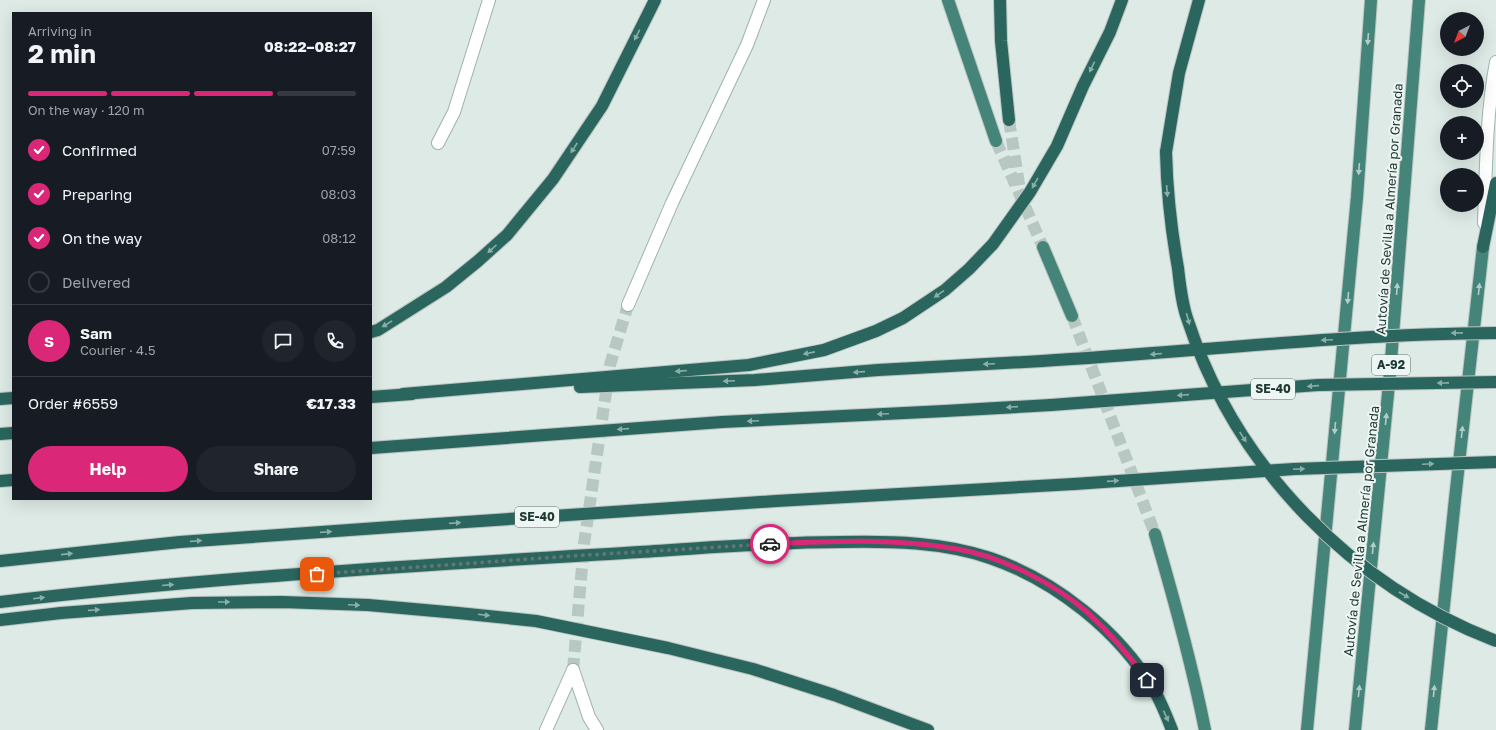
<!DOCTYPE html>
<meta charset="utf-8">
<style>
:root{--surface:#171b24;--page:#20242c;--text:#f1f3f6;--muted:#9ea1a6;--line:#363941;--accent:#db2777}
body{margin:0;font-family:"Golos Text",sans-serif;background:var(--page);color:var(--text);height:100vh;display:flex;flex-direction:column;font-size:15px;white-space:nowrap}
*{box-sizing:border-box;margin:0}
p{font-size:13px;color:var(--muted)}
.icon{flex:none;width:22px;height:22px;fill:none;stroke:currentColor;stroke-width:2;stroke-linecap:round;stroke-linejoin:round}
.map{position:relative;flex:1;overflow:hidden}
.details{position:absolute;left:12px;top:12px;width:360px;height:488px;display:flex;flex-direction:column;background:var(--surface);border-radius:0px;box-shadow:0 4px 16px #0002}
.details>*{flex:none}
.needle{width:26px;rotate:222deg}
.controls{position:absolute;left:1440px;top:12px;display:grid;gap:8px}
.controls a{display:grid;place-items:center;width:44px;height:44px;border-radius:50%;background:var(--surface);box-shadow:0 4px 16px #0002;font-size:20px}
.pin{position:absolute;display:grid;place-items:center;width:34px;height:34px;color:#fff;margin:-17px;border-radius:8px;box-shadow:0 2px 6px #0006}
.courier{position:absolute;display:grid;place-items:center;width:40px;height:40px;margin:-20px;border:3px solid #db2777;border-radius:50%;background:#fff;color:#222;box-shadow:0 1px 5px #0007}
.overview em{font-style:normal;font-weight:700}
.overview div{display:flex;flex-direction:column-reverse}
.overview{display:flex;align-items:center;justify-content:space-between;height:68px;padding:0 16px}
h1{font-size:26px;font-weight:700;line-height:30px}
.bar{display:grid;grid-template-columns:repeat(4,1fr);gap:6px 4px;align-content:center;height:48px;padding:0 16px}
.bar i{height:5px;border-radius:3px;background:var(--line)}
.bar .selected{background:var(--accent)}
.bar p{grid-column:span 4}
.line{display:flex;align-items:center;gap:10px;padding:0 16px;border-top:1px solid var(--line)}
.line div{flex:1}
.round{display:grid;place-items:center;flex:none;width:42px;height:42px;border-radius:21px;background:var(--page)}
ol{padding:0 16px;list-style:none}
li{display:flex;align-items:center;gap:12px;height:44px}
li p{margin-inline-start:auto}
li .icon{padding:4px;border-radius:50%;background:var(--accent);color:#fff;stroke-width:4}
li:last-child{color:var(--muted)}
li i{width:22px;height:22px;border:2px solid var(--line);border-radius:50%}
.action{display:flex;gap:8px;margin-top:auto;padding:8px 16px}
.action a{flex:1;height:46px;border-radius:24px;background:var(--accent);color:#fff;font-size:16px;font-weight:700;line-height:46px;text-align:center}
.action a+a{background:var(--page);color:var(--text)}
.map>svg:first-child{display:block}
</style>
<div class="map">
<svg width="1496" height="730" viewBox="0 0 1496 730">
<rect width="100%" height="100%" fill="#ddeae5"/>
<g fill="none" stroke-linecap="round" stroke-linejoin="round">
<!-- tertiary-tunnel -->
<polyline stroke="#b7c7c2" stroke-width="12" stroke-dasharray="12 6" stroke-linecap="butt" points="573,670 584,544 610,365 628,305"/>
<!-- trunk-tunnel -->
<g stroke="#b7c7c2" stroke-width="12" stroke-dasharray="12 6" stroke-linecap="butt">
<polyline points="996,141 1043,247"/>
<polyline points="1072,316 1155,534"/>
</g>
<!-- motorway-tunnel -->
<polyline stroke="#b7c7c2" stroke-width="12" stroke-dasharray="12 6" stroke-linecap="butt" points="1009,120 1021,197"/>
<!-- minor casing -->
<g stroke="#a0b1ac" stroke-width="14">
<polyline id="minor" points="438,143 454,112 489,0"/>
</g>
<!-- tertiary casing -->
<g stroke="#a0b1ac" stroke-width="14">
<g id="tertiary">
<polyline points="628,305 672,203 747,45 764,0"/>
<polyline points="573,670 589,717 597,730"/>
<polyline points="546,730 573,670"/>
</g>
</g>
<!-- secondary casing -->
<g stroke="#9cb6ae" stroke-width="14">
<path id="secondary" d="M1484 223C1486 170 1486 115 1496 62"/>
</g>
<!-- trunk casing -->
<g stroke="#bcc4c2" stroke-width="14">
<g id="trunk">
<polyline points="948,0 996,141"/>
<polyline points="1043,247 1072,316"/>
<path d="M1155 534C1174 599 1192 664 1205 730"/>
<polyline points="1307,730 1357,197 1371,0"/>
<polyline points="1355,730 1390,373 1419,0"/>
<polyline points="1431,730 1455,499 1483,247"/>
</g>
</g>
<!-- motorway casing -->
<g stroke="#bcc4c2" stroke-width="14">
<g id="motorway">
<polyline points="1000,0 1001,41 1009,120"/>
<polyline points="1166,152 1179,73 1199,0"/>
<polyline points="1483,247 1496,183"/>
<polyline points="371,332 378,330 446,287 478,261 507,235 553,179 602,106 655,0"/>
<polyline points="580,387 755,380 878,370 1042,361"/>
<polyline points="403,394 749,365 824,350 876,331 903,318 945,290 969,269 993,244 1030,192 1057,146 1083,86 1110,32 1122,0"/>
<polyline points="371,397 412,394"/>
<polyline points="0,399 13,398"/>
<polyline points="0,434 13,433"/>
<polyline points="371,448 722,422 945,411 1051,405"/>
<polyline points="0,481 13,480"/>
<polyline points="0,561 180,542 406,526 776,501 1074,484"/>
<path d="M0 602C212 577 426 565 640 552 707 548 774 542 841 542 891 541 943 542 990 558 1055 580 1119 631 1154 690 1161 702 1167 717 1172 730"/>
<polyline points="0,620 61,613 192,603 282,602 368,605 458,613 536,621 668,648 753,669 834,695 928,730"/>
</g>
</g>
<!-- minor -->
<use href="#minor" stroke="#fff" stroke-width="12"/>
<!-- tertiary -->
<use href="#tertiary" stroke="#fff" stroke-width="12"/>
<!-- secondary -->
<use href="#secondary" stroke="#fff" stroke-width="12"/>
<!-- trunk -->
<use href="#trunk" stroke="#458478" stroke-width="12"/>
<!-- motorway -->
<use href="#motorway" stroke="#2a665d" stroke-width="12"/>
<!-- motorway-bridge casing -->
<g stroke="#bcc4c2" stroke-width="14" stroke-linecap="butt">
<g id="motorway-bridge">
<path d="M1166 152C1167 193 1171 229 1178 268 1180 286 1182 305 1188 321 1236 468 1353 586 1496 641"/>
<path d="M1042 361C1193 352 1344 334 1496 333"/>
<polyline points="1051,405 1318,385 1496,382"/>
<polyline points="1074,484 1294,469 1496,462"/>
</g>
</g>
<!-- motorway-bridge -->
<use href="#motorway-bridge" stroke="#2a665d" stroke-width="12"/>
</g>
<!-- one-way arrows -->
<defs><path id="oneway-solid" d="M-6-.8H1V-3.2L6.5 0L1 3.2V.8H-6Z"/></defs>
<g fill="#8caea8">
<use href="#oneway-solid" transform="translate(637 35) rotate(117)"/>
<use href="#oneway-solid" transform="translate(1092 67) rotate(116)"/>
<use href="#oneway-solid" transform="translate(574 148) rotate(123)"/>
<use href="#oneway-solid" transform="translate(1035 183) rotate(120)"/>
<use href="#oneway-solid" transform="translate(1167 191) rotate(86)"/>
<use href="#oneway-solid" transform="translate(492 249) rotate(138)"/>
<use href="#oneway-solid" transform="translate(939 294) rotate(145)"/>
<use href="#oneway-solid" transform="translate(1188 319) rotate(75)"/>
<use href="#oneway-solid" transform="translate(387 324) rotate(149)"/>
<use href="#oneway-solid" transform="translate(1457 333) rotate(179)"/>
<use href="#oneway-solid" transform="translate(1327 340) rotate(177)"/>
<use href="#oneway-solid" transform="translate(809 353) rotate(169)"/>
<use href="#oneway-solid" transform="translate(1156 354) rotate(175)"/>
<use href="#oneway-solid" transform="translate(989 364) rotate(177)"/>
<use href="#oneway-solid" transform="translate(681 371) rotate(175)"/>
<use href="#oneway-solid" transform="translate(859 372) rotate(176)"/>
<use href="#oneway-solid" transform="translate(729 381) rotate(178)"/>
<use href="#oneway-solid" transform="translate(1443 383) rotate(179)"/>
<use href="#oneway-solid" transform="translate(1313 386) rotate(176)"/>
<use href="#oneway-solid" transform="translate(1183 395) rotate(176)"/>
<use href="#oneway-solid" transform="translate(1012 407) rotate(176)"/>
<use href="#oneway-solid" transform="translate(883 414) rotate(177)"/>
<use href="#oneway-solid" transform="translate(753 421) rotate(177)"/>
<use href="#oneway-solid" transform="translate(623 429) rotate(176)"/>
<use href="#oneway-solid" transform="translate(1243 437) rotate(57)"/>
<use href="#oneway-solid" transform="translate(1428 464) rotate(-2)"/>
<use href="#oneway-solid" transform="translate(1299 469) rotate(-2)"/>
<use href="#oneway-solid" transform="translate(1113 481) rotate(-4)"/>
<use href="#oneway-solid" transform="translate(455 523) rotate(-4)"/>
<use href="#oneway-solid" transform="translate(326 532) rotate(-4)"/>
<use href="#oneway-solid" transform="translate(196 541) rotate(-4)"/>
<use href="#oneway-solid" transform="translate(67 554) rotate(-6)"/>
<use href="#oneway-solid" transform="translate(168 585) rotate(-5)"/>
<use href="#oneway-solid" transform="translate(1404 595) rotate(30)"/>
<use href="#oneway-solid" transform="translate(39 598) rotate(-7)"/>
<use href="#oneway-solid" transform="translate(224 602)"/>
<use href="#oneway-solid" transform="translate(354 605) rotate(2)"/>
<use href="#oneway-solid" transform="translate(94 610) rotate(-4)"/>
<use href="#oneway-solid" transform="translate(484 615) rotate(7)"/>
<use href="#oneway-solid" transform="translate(1166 716) rotate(65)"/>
</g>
<g fill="#b2cec7">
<use href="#oneway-solid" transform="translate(1368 39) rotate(94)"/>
<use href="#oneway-solid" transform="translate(1359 169) rotate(94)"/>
<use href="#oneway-solid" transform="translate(1397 289) rotate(-86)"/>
<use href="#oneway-solid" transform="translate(1479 289) rotate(-84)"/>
<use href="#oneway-solid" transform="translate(1348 298) rotate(95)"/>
<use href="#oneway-solid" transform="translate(1386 419) rotate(-84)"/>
<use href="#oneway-solid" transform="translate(1335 428) rotate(95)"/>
<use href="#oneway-solid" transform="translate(1462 432) rotate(-84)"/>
<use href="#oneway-solid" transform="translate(1373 548) rotate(-84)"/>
<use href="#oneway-solid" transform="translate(1359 691) rotate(-84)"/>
<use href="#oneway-solid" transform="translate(1434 691) rotate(-84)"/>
</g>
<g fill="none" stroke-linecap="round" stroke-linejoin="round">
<!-- done -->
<polyline stroke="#627772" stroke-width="4" stroke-dasharray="0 7.2" points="317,574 587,555 770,544"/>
<!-- route -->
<path stroke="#db2777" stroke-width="5" d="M770 544C832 541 896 538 957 549 1000 556 1055 584 1087 612 1110 633 1129 655 1147 680"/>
</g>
<g text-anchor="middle" stroke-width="4" stroke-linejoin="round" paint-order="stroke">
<!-- shield labels -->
<g fill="#edf6f2" stroke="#5d726d" stroke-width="1">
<rect x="1372" y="355" width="38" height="20" rx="3"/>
<rect x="1251" y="379" width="44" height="20" rx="3"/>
<rect x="515" y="507" width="44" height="20" rx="3"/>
</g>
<g font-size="12" font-weight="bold" fill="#1f3934">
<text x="1391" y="369">A-92</text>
<text x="1273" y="393">SE-40</text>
<text x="537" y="521">SE-40</text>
</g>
<!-- street labels -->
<g font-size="13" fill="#1f3934" stroke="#edf6f2">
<text transform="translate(1389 209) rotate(-86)" y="5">Autovía de Sevilla a Almería por Granada</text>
<text transform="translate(1361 531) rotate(-84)" y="5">Autovía de Sevilla a Almería por Granada</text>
</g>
</g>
</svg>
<div class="controls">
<a><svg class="needle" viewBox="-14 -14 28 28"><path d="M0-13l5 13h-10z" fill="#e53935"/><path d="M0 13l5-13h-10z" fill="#9ea1a6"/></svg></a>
<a><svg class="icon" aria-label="locate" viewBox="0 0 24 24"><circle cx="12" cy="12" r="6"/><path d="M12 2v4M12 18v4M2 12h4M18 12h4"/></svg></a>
<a>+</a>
<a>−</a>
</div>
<div class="pin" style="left:317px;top:574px;background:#ea580c"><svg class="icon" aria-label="bag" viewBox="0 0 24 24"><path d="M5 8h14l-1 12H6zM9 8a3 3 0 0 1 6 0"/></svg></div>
<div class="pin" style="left:1147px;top:680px;background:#1f2937"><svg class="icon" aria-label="home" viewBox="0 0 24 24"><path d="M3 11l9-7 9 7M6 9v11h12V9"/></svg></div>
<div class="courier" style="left:770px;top:544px"><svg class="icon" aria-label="car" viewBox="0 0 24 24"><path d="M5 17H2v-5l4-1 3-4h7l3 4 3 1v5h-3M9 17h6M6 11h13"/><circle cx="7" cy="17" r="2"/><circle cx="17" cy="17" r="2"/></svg></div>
<section class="details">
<div class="overview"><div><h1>2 min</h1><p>Arriving in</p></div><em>08:22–08:27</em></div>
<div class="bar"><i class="selected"></i><i class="selected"></i><i class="selected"></i><i></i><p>On the way · 120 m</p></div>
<ol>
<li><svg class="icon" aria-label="check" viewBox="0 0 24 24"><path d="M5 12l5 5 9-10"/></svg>Confirmed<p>07:59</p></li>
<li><svg class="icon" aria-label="check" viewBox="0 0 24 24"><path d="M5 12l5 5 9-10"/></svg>Preparing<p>08:03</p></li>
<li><svg class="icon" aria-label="check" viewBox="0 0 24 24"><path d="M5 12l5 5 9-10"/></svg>On the way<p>08:12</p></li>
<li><i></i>Delivered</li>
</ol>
<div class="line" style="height:72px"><b class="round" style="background:var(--accent);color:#fff">S</b><div><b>Sam</b><p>Courier · 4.5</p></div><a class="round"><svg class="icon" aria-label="chat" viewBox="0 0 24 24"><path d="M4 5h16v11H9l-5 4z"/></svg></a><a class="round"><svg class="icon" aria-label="phone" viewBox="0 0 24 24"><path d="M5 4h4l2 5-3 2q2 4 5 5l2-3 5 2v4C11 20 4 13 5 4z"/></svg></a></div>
<div class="line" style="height:52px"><div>Order #6559</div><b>€17.33</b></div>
<div class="action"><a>Help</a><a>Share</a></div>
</section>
</div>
